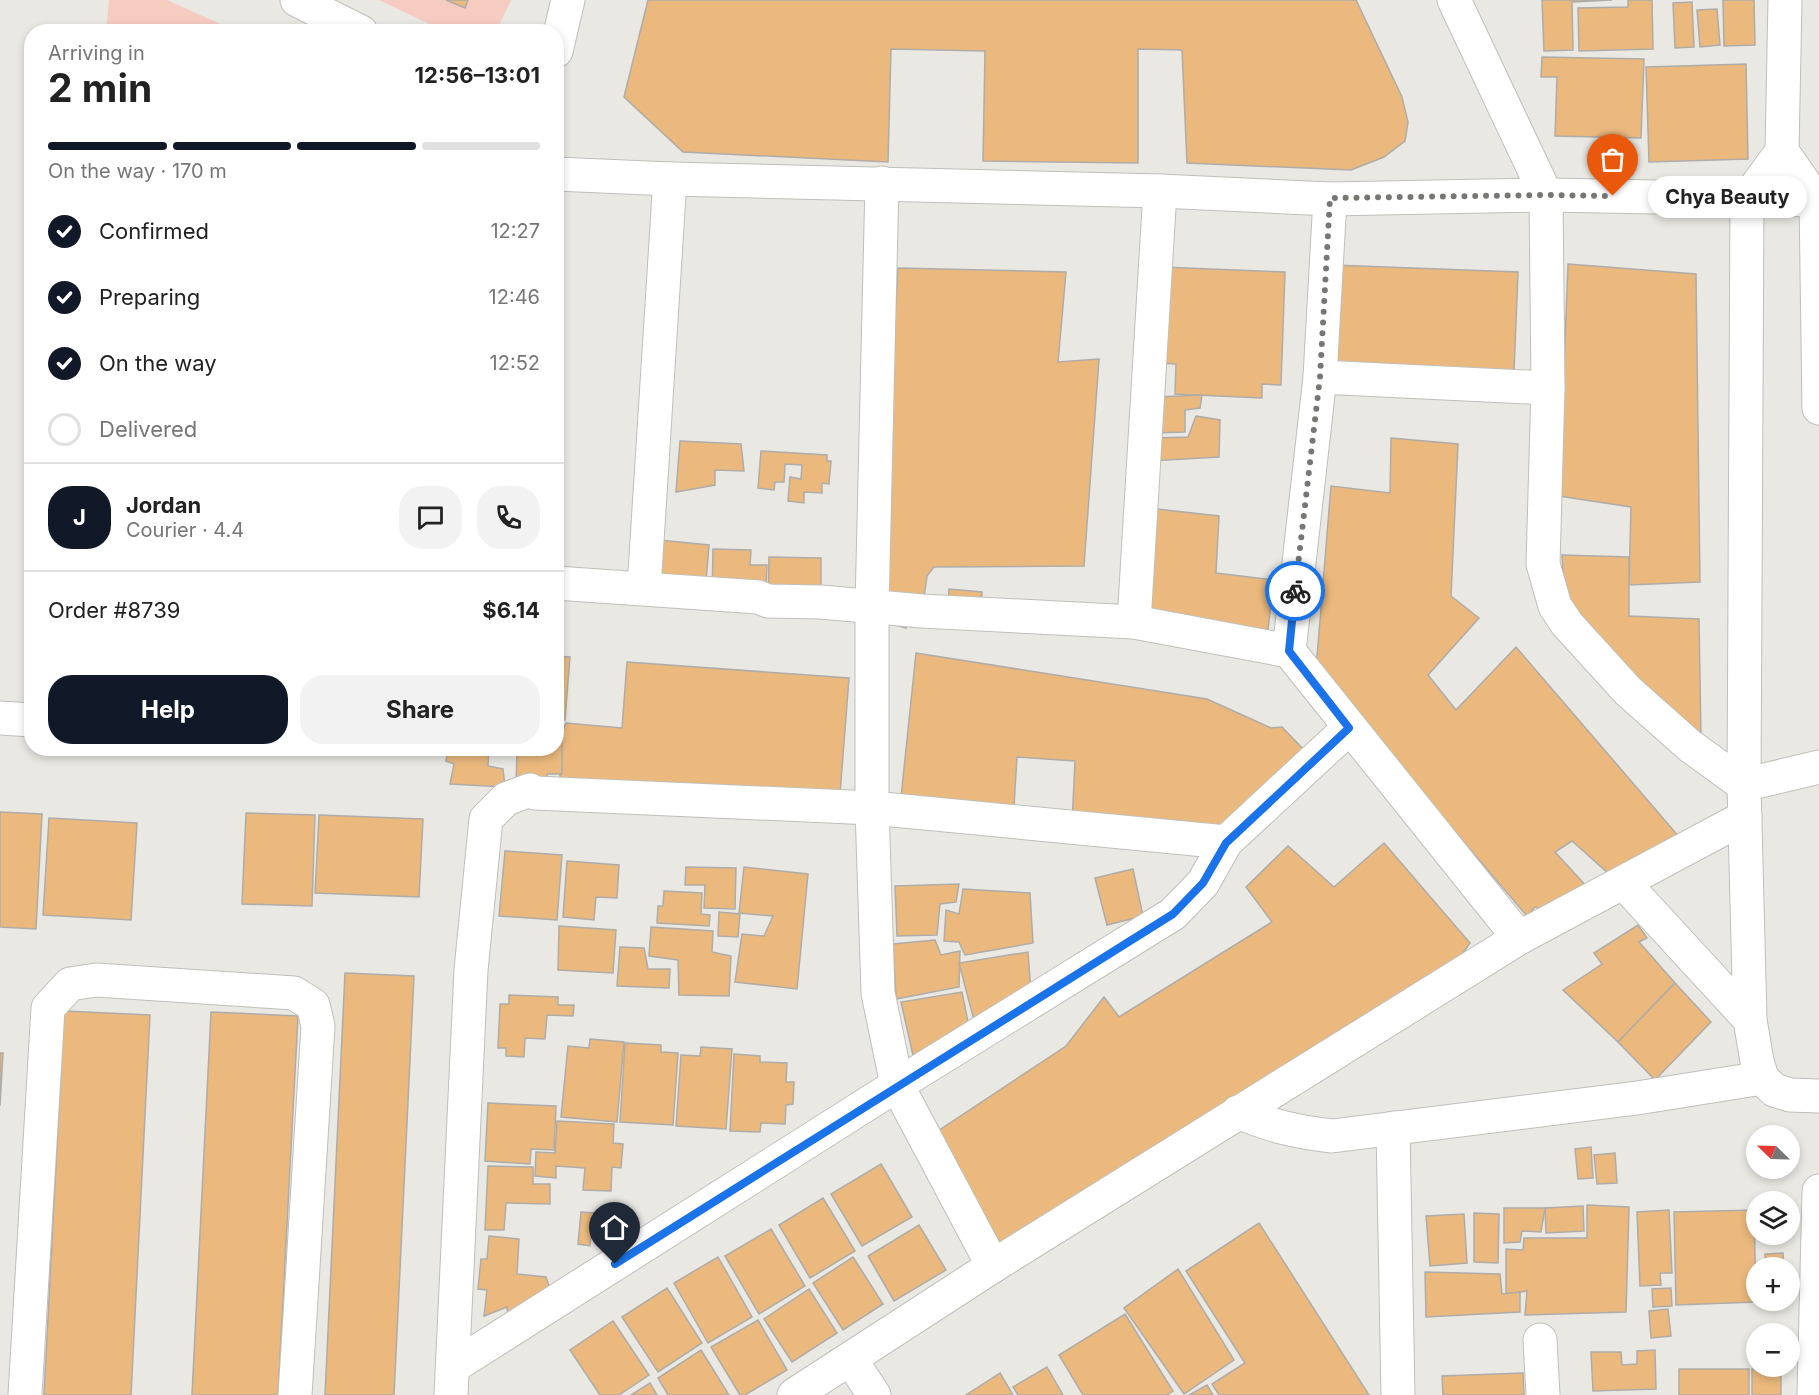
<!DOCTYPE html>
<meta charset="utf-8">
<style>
:root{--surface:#fff;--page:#f2f2f2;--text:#222;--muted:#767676;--line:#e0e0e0;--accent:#111827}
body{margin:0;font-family:Inter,sans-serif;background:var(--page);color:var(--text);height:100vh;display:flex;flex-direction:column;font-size:22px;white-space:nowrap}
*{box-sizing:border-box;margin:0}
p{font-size:20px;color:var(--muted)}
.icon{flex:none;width:33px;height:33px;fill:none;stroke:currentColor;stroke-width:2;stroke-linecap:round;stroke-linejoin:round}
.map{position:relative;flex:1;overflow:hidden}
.side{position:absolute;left:24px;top:24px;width:540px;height:732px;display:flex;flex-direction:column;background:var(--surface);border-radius:24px;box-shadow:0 3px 9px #0003}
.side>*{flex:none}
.needle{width:39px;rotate:293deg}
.buttons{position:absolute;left:1746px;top:1125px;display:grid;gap:12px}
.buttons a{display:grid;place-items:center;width:54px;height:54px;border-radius:50%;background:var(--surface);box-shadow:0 3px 9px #0003;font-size:30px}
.pin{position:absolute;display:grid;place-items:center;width:51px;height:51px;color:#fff;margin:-62px -26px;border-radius:50% 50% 50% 0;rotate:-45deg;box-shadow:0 0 6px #0007}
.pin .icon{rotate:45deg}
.courier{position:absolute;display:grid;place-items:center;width:60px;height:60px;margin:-30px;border:4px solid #1a73e8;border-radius:50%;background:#fff;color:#222;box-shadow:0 2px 8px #0007}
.bubble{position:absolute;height:42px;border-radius:21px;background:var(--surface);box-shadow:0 3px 9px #0003;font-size:20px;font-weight:700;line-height:42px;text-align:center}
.summary em{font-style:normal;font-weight:700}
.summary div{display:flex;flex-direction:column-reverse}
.summary{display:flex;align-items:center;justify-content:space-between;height:102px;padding:0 24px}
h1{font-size:39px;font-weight:700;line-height:45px}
.bar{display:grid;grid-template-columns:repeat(4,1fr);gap:9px 6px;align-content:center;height:72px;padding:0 24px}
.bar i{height:8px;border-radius:4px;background:var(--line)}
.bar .current{background:var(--accent)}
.bar p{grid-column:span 4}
.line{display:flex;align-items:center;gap:15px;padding:0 24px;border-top:2px solid var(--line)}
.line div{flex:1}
.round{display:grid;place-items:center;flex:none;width:63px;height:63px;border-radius:24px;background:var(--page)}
ol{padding:0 24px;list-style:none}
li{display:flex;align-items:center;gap:18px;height:66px}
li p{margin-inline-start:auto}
li .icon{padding:6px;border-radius:50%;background:var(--accent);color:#fff;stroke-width:4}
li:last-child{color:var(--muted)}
li i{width:33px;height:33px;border:3px solid var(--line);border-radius:50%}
.primary-button{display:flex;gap:12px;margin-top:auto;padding:12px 24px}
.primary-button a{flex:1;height:69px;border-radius:24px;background:var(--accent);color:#fff;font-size:24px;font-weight:700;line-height:69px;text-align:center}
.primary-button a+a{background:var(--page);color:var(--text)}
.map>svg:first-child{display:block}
</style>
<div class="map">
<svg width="1819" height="1395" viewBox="0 0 1819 1395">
<rect width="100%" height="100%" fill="#e9e8e3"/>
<!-- green -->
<g fill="#f6ccc1">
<polygon points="109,0 167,0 236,31 106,31"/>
<polygon points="379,0 511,0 496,32 444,31"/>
</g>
<!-- building -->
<g fill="#ebb97e" stroke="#afaca8" stroke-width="1.5">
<polygon points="446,0 468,0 465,8"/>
<polygon points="648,0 1356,0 1402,97 1408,122 1405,141 1384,157 1351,170 1187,163 1182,50 1138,49 1138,163 983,161 985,51 891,49 888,162 683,152 624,97"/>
<polygon points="1542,0 1612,0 1572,2 1573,50 1544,51"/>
<polygon points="1628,0 1652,0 1653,49 1579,51 1578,8 1628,7"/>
<polygon points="1723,0 1754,0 1755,45 1724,46"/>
<polygon points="1692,2 1694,47 1675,48 1673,3"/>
<polygon points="1717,9 1720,45 1700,47 1697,10"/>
<polygon points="1542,57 1644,59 1641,138 1555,136 1557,77 1541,77"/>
<polygon points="1746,64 1748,159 1649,162 1646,67"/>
<polygon points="1568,264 1696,274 1700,582 1629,585 1631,507 1559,496"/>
<polygon points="1333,265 1518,272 1513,397 1327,390"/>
<polygon points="1162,267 1285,272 1281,385 1262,384 1262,398 1175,394 1176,364 1158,363"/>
<polygon points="898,268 1066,272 1058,362 1099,359 1084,566 934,567 927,576 922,611 907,609 906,628 877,620"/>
<polygon points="1202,395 1200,408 1185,410 1185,432 1155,433 1157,397"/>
<polygon points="1196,416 1220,420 1219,457 1150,461 1151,438 1188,437"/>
<polygon points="1391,438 1458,444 1451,596 1479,618 1428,675 1456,710 1516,647 1680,838 1608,873 1572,841 1555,852 1588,888 1553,913 1535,907 1527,916 1316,669 1331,486 1390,493"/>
<polygon points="680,441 741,444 744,471 715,470 715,485 676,492"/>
<polygon points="761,451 827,455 827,461 831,461 829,484 822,483 822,493 804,492 804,503 788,501 790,477 801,479 802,465 785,464 784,482 775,482 774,490 758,488"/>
<polygon points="1157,509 1219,516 1216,573 1274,580 1267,637 1147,630"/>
<polygon points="659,540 709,545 705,594 652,589"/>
<polygon points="713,549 751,550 750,565 767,565 766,585 712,595"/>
<polygon points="1562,555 1629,557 1629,616 1699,619 1701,739 1566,638"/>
<polygon points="769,557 821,558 821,602 768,601"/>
<polygon points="949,589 982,592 981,611 948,608"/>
<polygon points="916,653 1207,699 1271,728 1282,727 1304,750 1195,852 1072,824 1075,761 1017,757 1013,822 900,807"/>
<polygon points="556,656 570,657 565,720 556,720"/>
<polygon points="627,662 849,678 838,820 559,799 562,731 566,723 622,728"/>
<polygon points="556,731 562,731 562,774 547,774 547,792 516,784 517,751 556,748"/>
<polygon points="448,748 489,748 488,766 503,769 505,787 450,784 454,764 446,761"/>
<polygon points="0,812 42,814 36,929 0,927"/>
<polygon points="246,813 315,815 312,906 242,904"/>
<polygon points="319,815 423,819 419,897 315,893"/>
<polygon points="49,818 137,823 131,920 43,915"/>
<polygon points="1384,843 1470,943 1454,966 995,1249 935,1133 1066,1046 1104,997 1119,1017 1272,922 1246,887 1288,846 1334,887"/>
<polygon points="505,851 562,855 557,920 499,916"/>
<polygon points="567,861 619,865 617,898 596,897 594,920 563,917"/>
<polygon points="686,867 736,868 735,909 704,908 705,885 685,885"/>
<polygon points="744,867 808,874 797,989 735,982 742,934 764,936 773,916 739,913"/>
<polygon points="1133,869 1143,916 1107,925 1095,878"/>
<polygon points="959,884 956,902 940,904 937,935 897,936 895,886"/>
<polygon points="963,889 1030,893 1033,943 965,955 959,942 944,941 946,910 959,914"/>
<polygon points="664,891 702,893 701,914 710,915 709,926 657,923 658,906 663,906"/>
<polygon points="719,912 740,914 738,937 718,936"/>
<polygon points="1638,925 1647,938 1639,942 1675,983 1618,1042 1563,990 1602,964 1594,953"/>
<polygon points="559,926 616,930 613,973 558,970"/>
<polygon points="651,927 713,931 712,952 731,956 729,996 679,995 678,960 649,956"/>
<polygon points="935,940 941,955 960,951 959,987 896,999 893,944"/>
<polygon points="620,947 644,948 648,969 670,969 669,988 617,986"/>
<polygon points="1028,952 1031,993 975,1024 959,963"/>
<polygon points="345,973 414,976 394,1395 325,1395"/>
<polygon points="1675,983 1711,1022 1655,1080 1618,1042"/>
<polygon points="962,992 970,1032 915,1064 901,1002"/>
<polygon points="509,995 558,997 558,1005 574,1005 573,1016 547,1015 545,1039 525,1038 524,1057 506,1056 506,1048 498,1048 500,1004 509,1004"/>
<polygon points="64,1011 150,1015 131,1395 44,1395"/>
<polygon points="211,1012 298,1016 278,1395 192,1395"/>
<polygon points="590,1039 624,1042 617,1122 561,1117 568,1046 589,1048"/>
<polygon points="625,1043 661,1045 661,1052 678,1053 673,1125 620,1122"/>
<polygon points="701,1047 732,1049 726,1129 676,1126 681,1055 700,1056"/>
<polygon points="0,1053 3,1053 0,1106"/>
<polygon points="734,1054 760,1056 760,1062 787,1063 786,1082 794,1082 793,1104 786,1105 785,1124 761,1123 760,1132 730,1131"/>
<polygon points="488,1103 556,1106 554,1150 531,1149 530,1164 485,1161"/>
<polygon points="557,1121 614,1124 613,1143 623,1144 621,1168 612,1167 611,1191 583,1190 585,1168 556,1166 556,1178 535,1176 536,1152 555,1153"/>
<polygon points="1591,1147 1593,1178 1578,1179 1575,1149"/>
<polygon points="1615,1153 1617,1183 1597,1184 1594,1155"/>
<polygon points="881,1164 912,1217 862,1246 831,1194"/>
<polygon points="488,1166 533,1167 533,1184 550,1184 550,1204 506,1203 504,1230 485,1230"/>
<polygon points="823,1198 855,1251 810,1278 779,1225"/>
<polygon points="1587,1205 1629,1207 1626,1312 1525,1315 1527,1291 1506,1294 1506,1249 1523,1250 1524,1238 1587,1238"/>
<polygon points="1583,1206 1584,1231 1546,1233 1545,1208"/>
<polygon points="1504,1208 1545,1208 1541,1232 1522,1231 1520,1242 1504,1243"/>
<polygon points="1669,1210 1672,1273 1660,1273 1661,1285 1640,1286 1637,1212"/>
<polygon points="1754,1210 1756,1302 1676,1305 1674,1212"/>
<polygon points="581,1212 619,1215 617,1229 592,1227 590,1246 578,1244"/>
<polygon points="1474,1213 1499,1214 1498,1263 1474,1262"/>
<polygon points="1464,1214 1467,1263 1430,1266 1426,1216"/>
<polygon points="1259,1223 1369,1395 1219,1395 1212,1384 1245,1363 1186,1271"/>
<polygon points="919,1225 946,1270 894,1301 868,1256"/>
<polygon points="771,1229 805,1286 759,1314 725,1256"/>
<polygon points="489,1236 519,1239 517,1274 546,1277 550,1289 508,1320 507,1307 484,1316 487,1290 478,1289 481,1259 487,1259"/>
<polygon points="1783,1253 1784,1268 1766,1268 1765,1254"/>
<polygon points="718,1257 752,1317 708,1343 674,1283"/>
<polygon points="853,1257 883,1304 843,1330 813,1283"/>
<polygon points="1178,1269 1234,1360 1184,1394 1124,1308"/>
<polygon points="1425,1272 1500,1274 1502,1294 1520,1292 1520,1312 1426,1317"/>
<polygon points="667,1288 702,1343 658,1372 622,1317"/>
<polygon points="1671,1288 1672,1306 1653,1307 1652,1289"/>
<polygon points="809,1289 837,1333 792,1362 764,1319"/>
<polygon points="1668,1309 1671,1336 1651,1338 1649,1311"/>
<polygon points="1125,1314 1173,1391 1167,1395 1083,1395 1059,1355"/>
<polygon points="758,1320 787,1370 745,1395 740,1395 711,1347"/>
<polygon points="613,1321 649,1375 619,1395 600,1395 570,1350"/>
<polygon points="701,1350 729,1395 668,1395 658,1378"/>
<polygon points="1655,1350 1656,1389 1593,1391 1591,1352 1621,1352 1622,1365 1637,1364 1637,1351"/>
<polygon points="1047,1367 1063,1395 1018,1395 1013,1387"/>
<rect x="1679" y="1369" width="70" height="26"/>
<rect x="1752" y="1369" width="29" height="26"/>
<polygon points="1000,1373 1013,1395 966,1395"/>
<polygon points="1523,1373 1524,1395 1443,1395 1442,1376"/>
<polygon points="650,1383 657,1395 631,1395"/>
<polygon points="1207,1385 1213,1395 1189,1395"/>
</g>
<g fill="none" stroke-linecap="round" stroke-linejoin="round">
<!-- minor casing -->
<g stroke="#bfbfba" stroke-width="35">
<g id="minor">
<polyline points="297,0 361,32"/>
<polyline points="1454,0 1546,195 1548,388 1543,564 1555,606 1567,624 1628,691 1690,746 1744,785 1819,767"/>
<polyline points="1785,0 1782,151 1747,199 1744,785 1750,1020 1757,1061 1762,1078 1774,1090 1790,1095 1819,1096"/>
<polyline points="556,51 568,0"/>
<polyline points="1782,151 1816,200 1819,408"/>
<polyline points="556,174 670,179 1160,191 1330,199 1546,195 1819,200"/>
<polyline points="882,183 872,607 872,808 878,993 897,1085 993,1266"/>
<polyline points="1320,377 1548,388"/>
<polyline points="556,583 758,597 768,601 821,602 922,611 1134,622 1289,651 1519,938"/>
<polyline points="644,588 670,179"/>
<polyline points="1134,622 1160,191"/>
<polyline points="1289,651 1320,377 1330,199"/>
<polyline points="0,718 32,720"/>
<polyline points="1624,883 1750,1020"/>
<path d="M1238 1112C1271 1126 1297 1132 1332 1136L1637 1098 1762 1078"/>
<polyline points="1393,1128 1398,1395"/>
<polyline points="1540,1340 1543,1395"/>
<polyline points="851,1360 874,1395"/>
<polyline points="454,1366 897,1085 1173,914 1203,883 1226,842 1349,728"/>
<polyline points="25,1395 48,1008 70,984 96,980 294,993 313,1005 318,1026 295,1395"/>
<polyline points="451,1395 471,970 486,819 506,799 530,790 535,793 872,808 1226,842"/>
<polyline points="794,1395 993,1266 1519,938 1745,817"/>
<polyline points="1814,1395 1819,1191"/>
</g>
</g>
<!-- minor -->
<use href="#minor" stroke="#fff" stroke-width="33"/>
</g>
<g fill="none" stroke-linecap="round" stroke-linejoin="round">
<!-- done -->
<polyline stroke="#767673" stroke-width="6" stroke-dasharray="0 10.8" points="1295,591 1320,377 1330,198 1546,195 1613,196"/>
<!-- route -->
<polyline stroke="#1a73e8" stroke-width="8" points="615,1264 1173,914 1203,883 1226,843 1349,728 1289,651 1295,591"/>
</g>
</svg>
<div class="buttons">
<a><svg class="needle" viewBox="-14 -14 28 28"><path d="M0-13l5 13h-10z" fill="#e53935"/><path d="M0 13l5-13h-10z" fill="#767676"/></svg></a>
<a><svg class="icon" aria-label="layers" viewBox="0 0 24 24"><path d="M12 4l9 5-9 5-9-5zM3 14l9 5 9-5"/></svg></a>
<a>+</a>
<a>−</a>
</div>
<div class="pin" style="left:1613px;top:196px;background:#ea580c"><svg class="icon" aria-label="bag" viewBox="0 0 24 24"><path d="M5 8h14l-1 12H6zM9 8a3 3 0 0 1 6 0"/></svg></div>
<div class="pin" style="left:615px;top:1264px;background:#1f2937"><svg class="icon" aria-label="home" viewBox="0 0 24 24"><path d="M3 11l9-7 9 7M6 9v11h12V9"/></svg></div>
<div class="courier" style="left:1295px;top:591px"><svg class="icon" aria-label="bike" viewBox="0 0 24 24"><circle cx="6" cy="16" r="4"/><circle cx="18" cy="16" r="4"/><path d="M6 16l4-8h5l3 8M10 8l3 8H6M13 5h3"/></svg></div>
<div class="bubble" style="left:1648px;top:176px;width:159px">Chya Beauty</div>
<section class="side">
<div class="summary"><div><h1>2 min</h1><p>Arriving in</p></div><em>12:56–13:01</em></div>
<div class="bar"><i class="current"></i><i class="current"></i><i class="current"></i><i></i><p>On the way · 170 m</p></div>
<ol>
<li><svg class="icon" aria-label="check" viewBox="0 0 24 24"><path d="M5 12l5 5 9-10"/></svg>Confirmed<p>12:27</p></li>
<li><svg class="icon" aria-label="check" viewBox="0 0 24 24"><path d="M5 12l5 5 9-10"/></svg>Preparing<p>12:46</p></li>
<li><svg class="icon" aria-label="check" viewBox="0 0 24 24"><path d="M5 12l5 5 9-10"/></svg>On the way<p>12:52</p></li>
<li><i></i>Delivered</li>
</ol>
<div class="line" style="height:108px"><b class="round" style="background:var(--accent);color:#fff">J</b><div><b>Jordan</b><p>Courier · 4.4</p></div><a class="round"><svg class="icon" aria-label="chat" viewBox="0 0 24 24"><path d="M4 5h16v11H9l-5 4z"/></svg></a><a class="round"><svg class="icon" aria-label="phone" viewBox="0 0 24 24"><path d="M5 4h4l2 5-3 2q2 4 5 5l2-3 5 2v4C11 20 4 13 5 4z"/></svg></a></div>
<div class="line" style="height:78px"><div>Order #8739</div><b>$6.14</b></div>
<div class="primary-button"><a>Help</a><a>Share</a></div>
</section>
</div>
